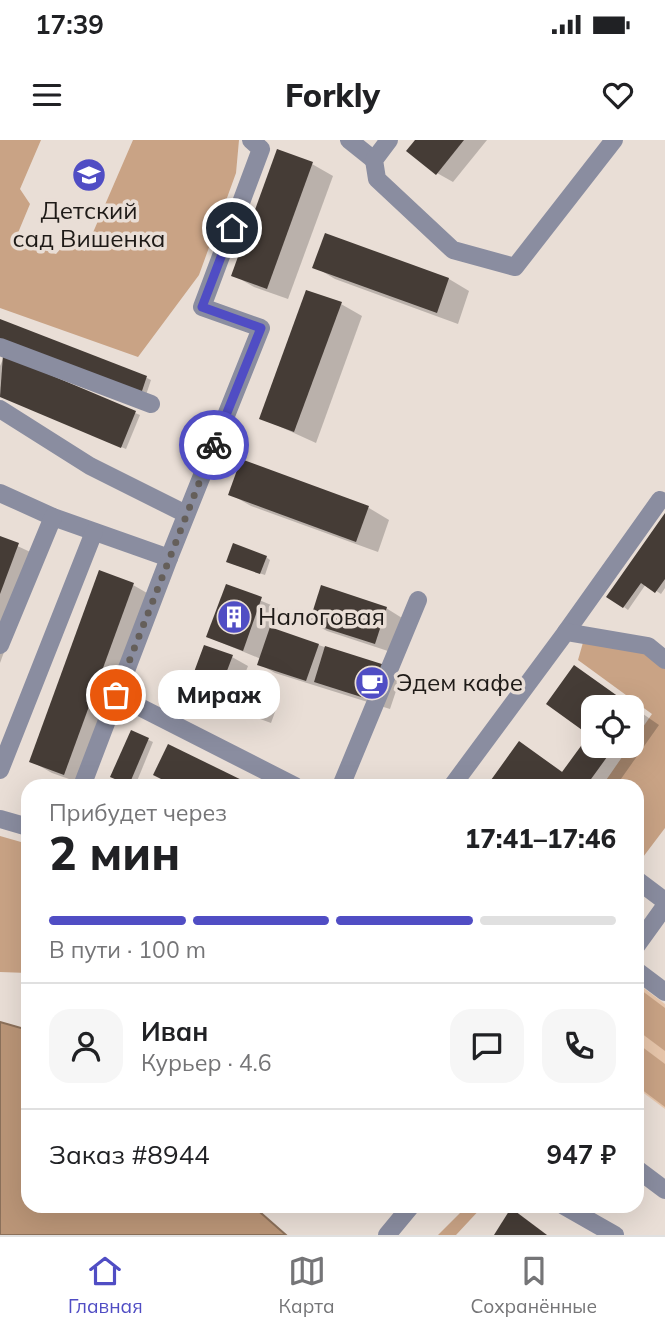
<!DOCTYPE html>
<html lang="ru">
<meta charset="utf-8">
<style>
:root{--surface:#fff;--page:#f6f6f6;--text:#202124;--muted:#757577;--line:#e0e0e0;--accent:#504dc4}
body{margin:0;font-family:Mulish,sans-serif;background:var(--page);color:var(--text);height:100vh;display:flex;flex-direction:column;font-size:26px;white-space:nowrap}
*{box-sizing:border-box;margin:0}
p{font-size:23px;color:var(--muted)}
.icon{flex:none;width:38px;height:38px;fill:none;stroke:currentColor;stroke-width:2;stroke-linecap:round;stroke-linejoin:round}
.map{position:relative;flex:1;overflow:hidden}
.side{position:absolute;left:21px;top:639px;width:623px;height:434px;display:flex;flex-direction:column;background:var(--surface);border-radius:21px;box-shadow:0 7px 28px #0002}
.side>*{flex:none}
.fabs{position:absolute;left:581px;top:555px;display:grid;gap:14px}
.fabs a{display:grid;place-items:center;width:63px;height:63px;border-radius:14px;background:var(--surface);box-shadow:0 7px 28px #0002;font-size:35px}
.pin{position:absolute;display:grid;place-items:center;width:60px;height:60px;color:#fff;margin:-30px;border:4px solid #fff;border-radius:50%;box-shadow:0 2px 7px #0007}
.courier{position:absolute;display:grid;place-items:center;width:70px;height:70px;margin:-35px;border:5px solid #504dc4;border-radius:50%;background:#fff;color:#222;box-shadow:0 2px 9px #0007}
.bubble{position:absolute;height:49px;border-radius:21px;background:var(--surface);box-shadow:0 7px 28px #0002;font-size:23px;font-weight:800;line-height:49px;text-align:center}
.overview em{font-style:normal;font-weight:800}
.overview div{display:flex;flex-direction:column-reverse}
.overview{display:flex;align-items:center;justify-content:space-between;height:119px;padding:0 28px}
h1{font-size:46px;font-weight:800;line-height:52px}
.bar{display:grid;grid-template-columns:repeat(4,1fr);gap:10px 7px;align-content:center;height:84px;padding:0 28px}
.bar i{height:9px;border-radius:5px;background:var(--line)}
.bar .on{background:var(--accent)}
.bar p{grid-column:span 4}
.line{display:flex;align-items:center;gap:18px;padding:0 28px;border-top:2px solid var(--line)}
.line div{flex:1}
.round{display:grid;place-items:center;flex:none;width:74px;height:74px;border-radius:21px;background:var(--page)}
.status{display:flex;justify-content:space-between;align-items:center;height:49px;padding:0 35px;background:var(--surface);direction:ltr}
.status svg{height:19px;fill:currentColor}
header{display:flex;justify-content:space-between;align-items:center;height:91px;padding:0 28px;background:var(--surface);font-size:32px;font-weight:800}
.tabs{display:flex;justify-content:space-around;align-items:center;height:98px;border-top:2px solid var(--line);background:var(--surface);font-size:19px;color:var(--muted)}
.tabs a{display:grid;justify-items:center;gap:4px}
.tabs .on{color:var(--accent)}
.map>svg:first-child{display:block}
</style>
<div class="status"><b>17:39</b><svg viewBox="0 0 49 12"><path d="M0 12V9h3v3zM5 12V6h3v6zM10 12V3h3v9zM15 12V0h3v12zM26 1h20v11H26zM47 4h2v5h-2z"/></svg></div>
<header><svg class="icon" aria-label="menu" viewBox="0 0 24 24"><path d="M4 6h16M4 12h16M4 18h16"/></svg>Forkly<svg class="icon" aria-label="heart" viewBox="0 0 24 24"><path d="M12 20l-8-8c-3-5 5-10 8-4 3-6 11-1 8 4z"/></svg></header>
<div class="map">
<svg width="665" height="1095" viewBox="0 0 665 1095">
<rect width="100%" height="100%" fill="#e9ded6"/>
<!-- green -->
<polygon fill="#e7c6ab" points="637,843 665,864 665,969 637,948"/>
<!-- forest -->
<g fill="#c9a385">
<polygon points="0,0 41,0 20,49 30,64 15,100 56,114 64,105 85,111 133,0 239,0 236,33 199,135 138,217 0,168"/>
<polygon points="584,499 645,512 665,527 665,688 637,725 637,646 602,646 652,574 578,520"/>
<polygon points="0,696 28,704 28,833 0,832"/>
<polygon points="637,847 665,868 665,911 637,890"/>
<polygon points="637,903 665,924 665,967 637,946"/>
<polygon points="467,1066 483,1066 456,1095 438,1095"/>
</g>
<!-- water -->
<polygon fill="#ba9577" stroke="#8b705a" stroke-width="2" points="0,882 28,890 28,1066 253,1066 286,1095 0,1095"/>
<!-- shadow -->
<g fill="#0003" fill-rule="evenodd">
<polygon points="417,0 487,0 453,42 437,33"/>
<polygon points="312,24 333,36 288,159 254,147 233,135"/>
<polygon points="326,95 449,139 469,151 458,184 335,139 315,127"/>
<polygon points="341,164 362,176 316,303 261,278"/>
<polygon points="0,181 147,238 151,240 146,255"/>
<polygon points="4,217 140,275 126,309 0,256 0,226"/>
<polygon points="242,322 369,368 389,380 378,412 251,366 230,354"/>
<polygon points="665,376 665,448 661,454 646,444 628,470 624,467"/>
<polygon points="0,398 39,416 0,523"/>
<polygon points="266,417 270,420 265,435 233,424"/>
<polygon points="100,433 133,445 154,457 86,645 52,633 31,621"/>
<polygon points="227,446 278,468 270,489 385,527 401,536 390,569 275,533 259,524 261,519 208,497"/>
<polygon points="386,468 402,478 391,512 327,491 311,482"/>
<polygon points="232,517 248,526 241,544 279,561 271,583 205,559 189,550"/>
<path d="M575 527 659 585 616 646H503L520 603 564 633 591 595ZM593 567H632V606H593Z"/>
<polygon points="131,592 153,602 135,646 117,639"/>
</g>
<!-- building -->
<g fill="#453c36">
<polygon points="415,0 464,0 436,35 406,11"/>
<polygon points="277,9 313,22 267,149 231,136"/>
<polygon points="325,93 449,138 437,173 312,128"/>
<polygon points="306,150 342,162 294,292 259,279"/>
<polygon points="0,179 147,236 141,254 0,199"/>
<polygon points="3,215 136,271 121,308 0,257"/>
<polygon points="241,319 369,366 356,402 228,355"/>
<polygon points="665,373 665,439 655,453 641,443 623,468 606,457"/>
<polygon points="0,396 19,403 0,454"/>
<polygon points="233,403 267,416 260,434 226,422"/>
<polygon points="99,430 134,443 64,635 29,622"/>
<polygon points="226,444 262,457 243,511 206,497"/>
<polygon points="321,445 387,467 375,504 309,483"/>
<polygon points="270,487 319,504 306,541 257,525"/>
<polygon points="204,505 233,515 225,536 264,550 255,575 187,551"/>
<polygon points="325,506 385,525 374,561 314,542"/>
<polygon points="574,525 640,572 632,583 632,567 593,567 593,606 615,606 586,646 500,646 491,640 519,601 562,632 589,595 546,564"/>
<polygon points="131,590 149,598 129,645 110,637"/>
<polygon points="168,604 254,646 175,646 153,635"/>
<polygon points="511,1068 547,1095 494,1095"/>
</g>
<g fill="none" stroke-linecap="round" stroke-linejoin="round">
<!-- minor -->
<g stroke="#8a8da0" stroke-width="18">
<polyline points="349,0 374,20"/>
<polyline points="389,0 374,20 377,39 453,110 515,127 614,0"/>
<polyline points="0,207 151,264"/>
<polyline points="0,269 90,326 186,374"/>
<polyline points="0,353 53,377 169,418 82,646"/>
<polyline points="169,418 261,188 202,167 261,9 251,0"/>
<polyline points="566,492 660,360"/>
<polyline points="0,505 53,377"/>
<polyline points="116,555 295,646"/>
<polyline points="0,630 94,392"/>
<polyline points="341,646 418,460"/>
<polyline points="452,646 566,492 648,506 665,520"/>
<polyline points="0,679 28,687"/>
<polyline points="637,740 665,761"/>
<polyline points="637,805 665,766"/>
<polyline points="637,831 665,852"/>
<polyline points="637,1029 665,1050"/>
<polyline points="564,1066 615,1095"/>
<polyline points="387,1095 411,1066"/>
</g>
</g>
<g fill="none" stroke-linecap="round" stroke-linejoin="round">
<!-- done -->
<polyline stroke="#655f5a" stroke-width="7" stroke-dasharray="0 12.6" points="116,555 214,305"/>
<!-- route -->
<polyline stroke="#504dc4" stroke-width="9" points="214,305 261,188 202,167 232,88"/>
</g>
<!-- icons -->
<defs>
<g id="school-disc" transform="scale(1.75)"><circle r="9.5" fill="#504dc4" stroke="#e9ded6"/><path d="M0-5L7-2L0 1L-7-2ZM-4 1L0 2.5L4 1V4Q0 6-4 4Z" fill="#fff"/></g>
<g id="building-disc" transform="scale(1.75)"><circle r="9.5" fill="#504dc4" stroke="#e9ded6"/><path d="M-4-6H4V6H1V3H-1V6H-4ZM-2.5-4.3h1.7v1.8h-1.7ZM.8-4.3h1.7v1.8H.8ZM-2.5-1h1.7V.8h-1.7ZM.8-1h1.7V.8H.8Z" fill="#fff"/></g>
<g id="cafe-disc" transform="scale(1.75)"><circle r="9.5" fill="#504dc4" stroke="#e9ded6"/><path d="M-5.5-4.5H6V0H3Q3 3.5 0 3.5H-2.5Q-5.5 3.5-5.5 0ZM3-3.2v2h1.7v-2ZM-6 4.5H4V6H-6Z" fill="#fff"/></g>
</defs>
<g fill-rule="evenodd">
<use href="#school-disc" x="89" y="35"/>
<use href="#building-disc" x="234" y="477"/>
<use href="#cafe-disc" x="372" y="543"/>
</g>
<g text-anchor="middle" stroke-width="7" stroke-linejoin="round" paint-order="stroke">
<!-- poi labels -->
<g font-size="24" fill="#1e1a17" stroke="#e9ded6" text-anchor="start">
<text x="89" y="79" text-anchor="middle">Детский<tspan x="89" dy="28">сад Вишенка</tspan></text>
<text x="258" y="485">Налоговая</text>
<text x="396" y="551">Эдем кафе</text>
</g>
</g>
</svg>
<div class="fabs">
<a><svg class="icon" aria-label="locate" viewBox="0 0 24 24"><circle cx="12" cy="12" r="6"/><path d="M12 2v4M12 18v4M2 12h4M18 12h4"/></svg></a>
</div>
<div class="pin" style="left:116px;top:555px;background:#ea580c"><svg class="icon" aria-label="bag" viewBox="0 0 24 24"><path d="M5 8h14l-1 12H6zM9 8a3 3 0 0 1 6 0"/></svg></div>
<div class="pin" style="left:232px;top:88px;background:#1f2937"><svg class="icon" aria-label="home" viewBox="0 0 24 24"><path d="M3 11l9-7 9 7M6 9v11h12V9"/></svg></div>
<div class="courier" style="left:214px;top:305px"><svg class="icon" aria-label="bike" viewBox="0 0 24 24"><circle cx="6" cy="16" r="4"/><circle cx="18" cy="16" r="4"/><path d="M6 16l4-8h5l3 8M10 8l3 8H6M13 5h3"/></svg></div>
<div class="bubble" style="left:158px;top:530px;width:122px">Мираж</div>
<section class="side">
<div class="overview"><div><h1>2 мин</h1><p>Прибудет через</p></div><em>17:41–17:46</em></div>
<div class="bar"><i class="on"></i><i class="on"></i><i class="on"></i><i></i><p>В пути · 100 m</p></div>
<div class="line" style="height:126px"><a class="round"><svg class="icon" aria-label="person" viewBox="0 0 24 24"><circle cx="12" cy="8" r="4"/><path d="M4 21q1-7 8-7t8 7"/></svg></a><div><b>Иван</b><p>Курьер · 4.6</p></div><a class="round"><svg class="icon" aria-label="chat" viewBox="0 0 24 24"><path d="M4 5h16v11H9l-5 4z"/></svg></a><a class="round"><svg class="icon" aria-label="phone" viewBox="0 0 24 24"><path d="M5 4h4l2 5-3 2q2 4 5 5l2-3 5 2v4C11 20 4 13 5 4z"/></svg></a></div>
<div class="line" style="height:91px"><div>Заказ #8944</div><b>947 ₽</b></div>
</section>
</div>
<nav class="tabs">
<a class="on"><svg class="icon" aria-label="home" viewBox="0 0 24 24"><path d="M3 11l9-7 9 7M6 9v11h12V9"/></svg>Главная</a>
<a><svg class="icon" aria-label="map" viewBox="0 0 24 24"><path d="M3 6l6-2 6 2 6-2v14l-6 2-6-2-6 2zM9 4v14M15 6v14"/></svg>Карта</a>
<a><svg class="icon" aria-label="saved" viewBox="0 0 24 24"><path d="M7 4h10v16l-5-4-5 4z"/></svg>Сохранённые</a>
</nav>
